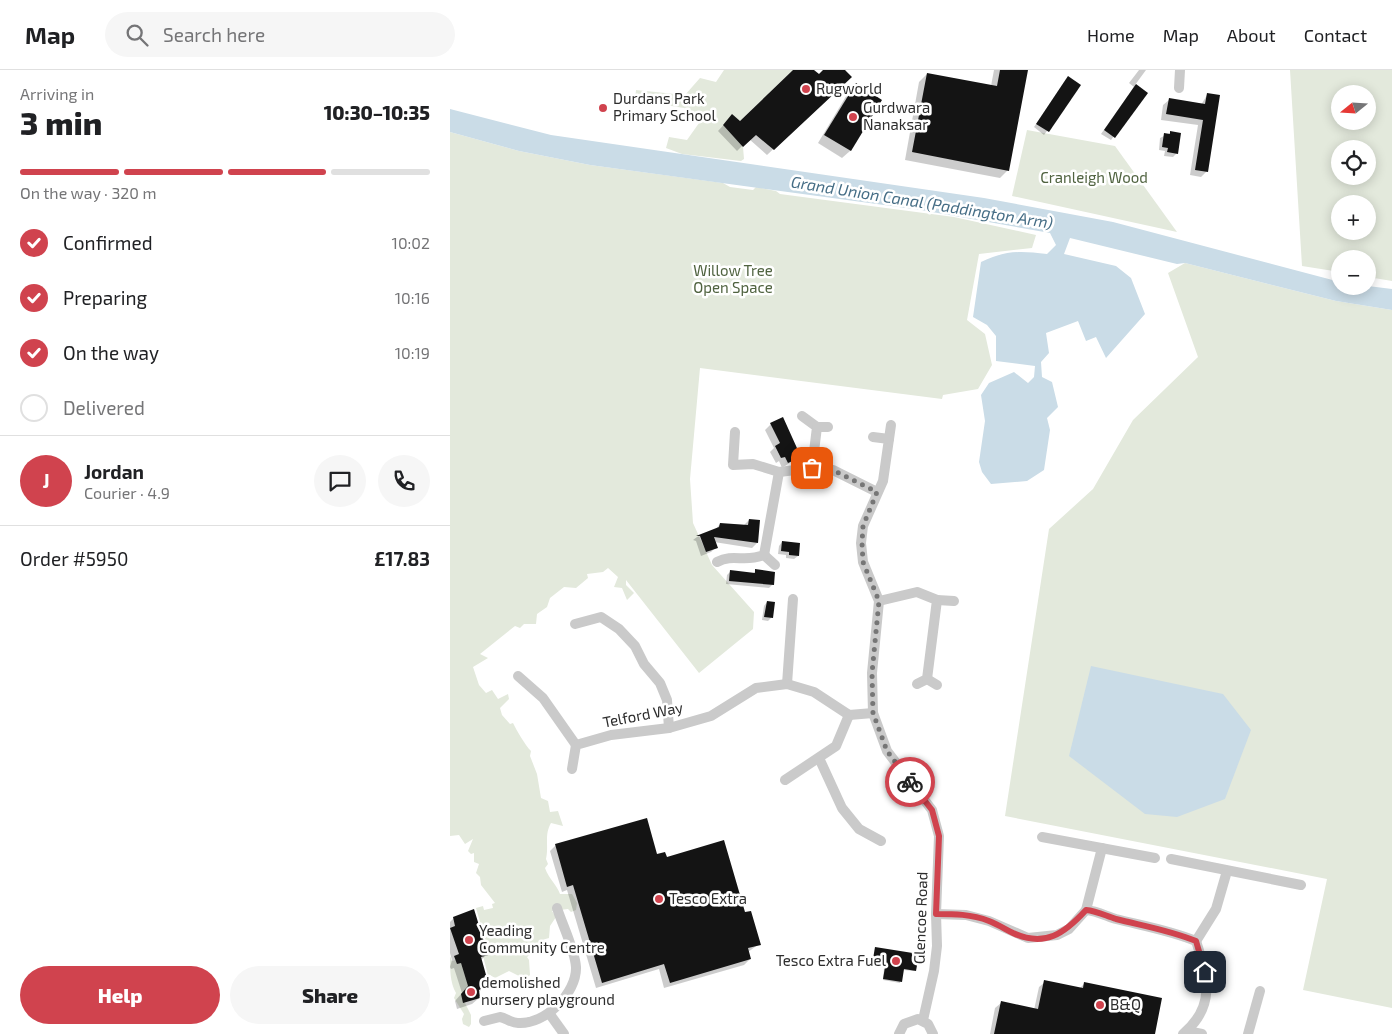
<!DOCTYPE html>
<meta charset="utf-8">
<style>
:root{--surface:#fff;--page:#f6f6f6;--text:#202124;--muted:#757577;--line:#e0e0e0;--accent:#d0434e}
body{margin:0;font-family:"Exo 2",sans-serif;background:var(--page);color:var(--text);height:100vh;display:flex;flex-direction:column;font-size:19px;white-space:nowrap}
*{box-sizing:border-box;margin:0}
p{font-size:16px;color:var(--muted)}
.icon{flex:none;width:28px;height:28px;fill:none;stroke:currentColor;stroke-width:2;stroke-linecap:round;stroke-linejoin:round}
.map{position:relative;flex:1;overflow:hidden}
.panel{display:flex;flex-direction:column;background:var(--surface);width:450px}
.panel>*{flex:none}
.needle{width:32px;rotate:252deg}
.tools{position:absolute;left:881px;top:15px;display:grid;gap:10px}
.tools a{display:grid;place-items:center;width:45px;height:45px;border-radius:50%;background:var(--surface);box-shadow:0 2px 12px #0003;font-size:25px}
.pin{position:absolute;display:grid;place-items:center;width:42px;height:42px;color:#fff;margin:-21px;border-radius:10px;box-shadow:0 2px 8px #0006}
.courier{position:absolute;display:grid;place-items:center;width:50px;height:50px;margin:-25px;border:4px solid #d0434e;border-radius:50%;background:#fff;color:#222;box-shadow:0 1px 6px #0007}
.overview em{font-style:normal;font-weight:800}
.overview div{display:flex;flex-direction:column-reverse}
.overview{display:flex;align-items:center;justify-content:space-between;height:85px;padding:0 20px}
h1{font-size:32px;font-weight:800;line-height:38px}
.bar{display:grid;grid-template-columns:repeat(4,1fr);gap:8px 5px;align-content:center;height:60px;padding:0 20px}
.bar i{height:6px;border-radius:4px;background:var(--line)}
.bar .on{background:var(--accent)}
.bar p{grid-column:span 4}
.line{display:flex;align-items:center;gap:12px;padding:0 20px;border-top:1px solid var(--line)}
.line div{flex:1}
.round{display:grid;place-items:center;flex:none;width:52px;height:52px;border-radius:26px;background:var(--page)}
ol{padding:0 20px;list-style:none}
li{display:flex;align-items:center;gap:15px;height:55px}
li p{margin-inline-start:auto}
li .icon{padding:5px;border-radius:50%;background:var(--accent);color:#fff;stroke-width:4}
li:last-child{color:var(--muted)}
li i{width:28px;height:28px;border:2px solid var(--line);border-radius:50%}
.action{display:flex;gap:10px;margin-top:auto;padding:10px 20px}
.action a{flex:1;height:58px;border-radius:30px;background:var(--accent);color:#fff;font-size:20px;font-weight:800;line-height:58px;text-align:center}
.action a+a{background:var(--page);color:var(--text)}
header{display:flex;align-items:center;gap:30px;box-sizing:border-box;height:70px;padding:0 25px;background:var(--surface);border-bottom:1px solid var(--line)}
header strong{font-size:24px}
nav{display:flex;gap:28px;margin-inline-start:auto;font-size:18px}
.search{width:350px;height:45px;background:var(--page);display:flex;align-items:center;gap:12px;box-sizing:border-box;padding:0 18px;border-radius:28px;color:var(--muted);font-size:19px}
main{display:flex;flex:1;min-height:0}
.map>svg:first-child{display:block}
</style>
<header>
<strong>Map</strong>
<div class="search"><svg class="icon" aria-label="search" viewBox="0 0 24 24"><circle cx="10" cy="10" r="6"/><path d="M15 15l6 6"/></svg>Search here</div>
<nav><a>Home</a><a>Map</a><a>About</a><a>Contact</a></nav>
</header>
<main>
<section class="panel">
<div class="overview"><div><h1>3 min</h1><p>Arriving in</p></div><em>10:30–10:35</em></div>
<div class="bar"><i class="on"></i><i class="on"></i><i class="on"></i><i></i><p>On the way · 320 m</p></div>
<ol>
<li><svg class="icon" aria-label="check" viewBox="0 0 24 24"><path d="M5 12l5 5 9-10"/></svg>Confirmed<p>10:02</p></li>
<li><svg class="icon" aria-label="check" viewBox="0 0 24 24"><path d="M5 12l5 5 9-10"/></svg>Preparing<p>10:16</p></li>
<li><svg class="icon" aria-label="check" viewBox="0 0 24 24"><path d="M5 12l5 5 9-10"/></svg>On the way<p>10:19</p></li>
<li><i></i>Delivered</li>
</ol>
<div class="line" style="height:90px"><b class="round" style="background:var(--accent);color:#fff">J</b><div><b>Jordan</b><p>Courier · 4.9</p></div><a class="round"><svg class="icon" aria-label="chat" viewBox="0 0 24 24"><path d="M4 5h16v11H9l-5 4z"/></svg></a><a class="round"><svg class="icon" aria-label="phone" viewBox="0 0 24 24"><path d="M5 4h4l2 5-3 2q2 4 5 5l2-3 5 2v4C11 20 4 13 5 4z"/></svg></a></div>
<div class="line" style="height:65px"><div>Order #5950</div><b>£17.83</b></div>
<div class="action"><a>Help</a><a>Share</a></div>
</section>
<div class="map">
<svg width="942" height="964" viewBox="0 0 942 964">
<rect width="100%" height="100%" fill="#fff"/>
<!-- green -->
<g fill="#e3e9dc" fill-rule="evenodd">
<polygon points="274,0 343,0 290,51 282,45 273,55 293,77 294,89 291,91 232,84 216,78 219,67 237,70 254,46 234,38 185,30 186,20 235,25 250,8 266,12"/>
<path d="M840 0H942V211L918 207V189H890V202L852 196ZM890 24H918V51H890ZM890 79H918V106H890ZM890 134H918V161H890Z"/>
<polygon points="577,60 665,76 727,162 562,126"/>
<path d="M0 62 69 81 140 95 273 113 280 117 303 120 306 117 326 121 330 124 504 147 586 165 582 178 529 184 517 250 535 264 542 295 528 319 493 325 492 329 250 298 240 409 243 453 262 495 304 542 303 559 249 603 176 510V515L184 523 177 530 172 518 164 517 168 507 158 498 153 502 137 504 138 508 126 518 114 517 100 528 97 537 87 544 86 554H74L70 558 65 556 30 584 38 588 23 597 29 615 36 623 42 620 48 629 58 624 59 629 50 638 52 645 60 654 63 653C67 661 75 675 81 681L80 686 87 704 91 728 98 731 100 742 108 741 113 756 101 753C94 765 99 776 96 789L98 794 95 798C99 809 107 815 110 824H122L127 833 126 840 121 842 118 839 102 841 106 847 100 856 99 868 92 870V876L77 887 79 890 80 905 75 909 59 901 45 908 40 905 39 909 33 886 38 884V879L26 838 33 836 34 840 43 838 42 834 45 833 31 815 30 807 26 803 29 794 24 792V783L21 784 18 781 23 769 15 774 9 765 0 766Z"/>
<polygon points="735,193 886,231 942,240 942,938 853,920 877,809 555,746 599,459 643,419 683,350 748,287 718,203"/>
<path d="M0 886 2 891 6 890 11 893 20 922 13 929 21 945V954L19 957 13 954 12 949 14 944 4 928 6 923C0 913 0 899 0 886Z"/>
</g>
<!-- water -->
<g fill="#cadce7">
<path d="M0 39 101 65 534 128 663 152 890 212V216H918L942 219V240L886 231 735 193 727 194 620 168 614 184 666 196 681 208 695 244 656 288 646 267 636 271 628 251 596 263 599 283 591 292 592 307 602 312 608 337 597 348 600 360 594 400 577 411 541 414 532 402 529 392 535 351 531 325 539 313 564 302 578 313 584 307 585 296 546 291V266L537 255 523 247 531 192C557 180 570 181 597 184L606 175 600 163 471 140 140 95 69 81 0 62Z"/>
<polygon points="641,596 773,624 801,660 775,729 727,747 695,744 619,686"/>
</g>
<!-- shadow -->
<g fill="#0003">
<polygon points="345,0 362,0 369,5 375,0 393,0 400,7 317,85 299,69 287,81 268,61 282,46 290,53"/>
<polygon points="544,0 577,0 558,100 550,108 455,90 469,12 477,4 541,16"/>
<polygon points="689,0 696,0 685,15 696,23 661,70 651,64 684,17 679,13"/>
<polygon points="615,11 630,15 594,65 584,57"/>
<polygon points="406,15 431,30 400,81 392,88 368,73 398,23"/>
<polygon points="757,25 757,101 751,107 740,105 748,55 711,50 713,35 719,30 751,35"/>
<polygon points="720,63 727,83 723,87 714,86 715,81 709,80 710,68"/>
<polygon points="321,354 350,386 332,398 329,391 326,393 320,382 324,378 315,360"/>
<polygon points="299,450 307,473 302,478 264,472 266,477 261,482 251,486 246,471 243,470 247,467 265,460 270,454 294,455"/>
<polygon points="332,472 348,486 344,489 336,488 336,485 328,484 329,476"/>
<polygon points="306,500 323,514 319,518 276,514 277,505 281,501 303,504"/>
<polygon points="317,532 323,533 321,548 318,551 312,550 314,536"/>
<polygon points="106,775 207,785 216,789 294,844 309,874 298,882 300,889 294,895 214,918 209,899 146,918 117,820 112,822 100,781"/>
<polygon points="4,848 37,884 31,890 34,917 23,923 31,920 28,923 29,928 22,934 7,939 5,931 12,923 4,898 1,899 0,897 2,890 0,883 0,852"/>
<polygon points="426,878 465,901 453,900 450,913 433,910 434,898 422,896"/>
<polygon points="595,912 629,919 635,913 703,964 540,964 545,938 551,933 584,940 589,917"/>
</g>
<!-- building -->
<g fill="#141414">
<polygon points="343,0 364,0 369,4 373,0 395,0 402,7 324,80 306,65 293,77 273,55 282,44 290,51"/>
<polygon points="550,0 578,0 559,101 462,82 477,3 547,16"/>
<polygon points="618,6 631,15 599,62 586,54"/>
<polygon points="406,13 432,30 401,81 374,65"/>
<polygon points="686,14 698,23 665,68 654,60"/>
<polygon points="757,23 770,25 758,102 745,100 753,50 716,44 719,28 755,34"/>
<polygon points="720,61 731,63 728,84 717,82 718,78 712,77 714,63 720,64"/>
<polygon points="333,347 351,387 338,393 335,387 331,388 325,376 330,373 320,353"/>
<polygon points="299,449 310,450 308,473 264,467 268,478 256,482 250,466 246,466 269,457 270,453 298,455"/>
<polygon points="332,471 350,473 349,486 339,485 339,482 331,481"/>
<polygon points="305,499 325,502 324,515 279,511 280,500 305,503"/>
<polygon points="317,531 325,532 323,548 314,547"/>
<polygon points="197,748 207,784 215,782 217,787 274,770 295,842 301,841 311,875 298,878 301,889 220,913 214,894 152,913 123,815 117,817 105,774"/>
<polygon points="24,839 38,885 31,887 38,912 35,917 29,920 30,928 13,933 11,924 18,916 11,893 7,894 4,886 9,884 0,858 5,856 3,847"/>
<polygon points="425,877 469,884 466,901 454,899 452,912 433,909 435,897 422,895"/>
<polygon points="594,910 633,918 634,912 712,928 705,964 544,964 551,931 588,939"/>
</g>
<g fill="none" stroke-linecap="round" stroke-linejoin="round">
<!-- minor -->
<g stroke="#cacaca" stroke-width="10">
<polyline points="729,18 730,0"/>
<polyline points="352,346 367,357 362,398"/>
<polyline points="367,357 378,357"/>
<polyline points="285,362 283,395 303,394 329,402 362,398 383,400 427,422"/>
<polyline points="423,367 439,369 433,411 413,456 411,473 413,492 429,531 422,603 423,643 437,681 482,740 489,766 486,844 487,876 484,901 473,950"/>
<polyline points="439,369 441,355"/>
<polyline points="314,485 325,495"/>
<path d="M267 492C284 483 294 493 314 485L329 402"/>
<polyline points="487,530 504,531"/>
<polyline points="429,531 467,522 487,530 477,609 467,614"/>
<polyline points="125,554 151,547 169,559 185,576 194,594 210,613 217,630 219,658"/>
<polyline points="68,606 93,628 126,675"/>
<polyline points="477,609 487,615"/>
<polyline points="337,614 343,529"/>
<polyline points="369,688 392,738 409,759 431,771"/>
<polyline points="122,699 126,675 161,665 219,658 261,646 306,618 337,614 364,622 399,645 423,643"/>
<polyline points="335,710 386,676 399,645"/>
<polyline points="592,767 705,788"/>
<polyline points="721,789 851,815"/>
<path d="M636 840C647 841 656 846 666 849 694 856 719 860 746 871 758 908 766 936 733 964"/>
<polyline points="486,844 516,845 539,851 578,868 607,865 619,859 636,840 652,778"/>
<polyline points="746,871 766,839 777,801"/>
<polyline points="99,943 114,964"/>
<path d="M34 951 50 947C56 948 61 953 68 953 95 955 127 923 126 897 125 880 112 854 107 838"/>
<polyline points="737,961 752,964"/>
<polyline points="449,964 454,954 468,949 478,954 483,964"/>
<polyline points="798,964 810,921"/>
</g>
</g>
<g fill="none" stroke-linecap="round" stroke-linejoin="round">
<!-- done -->
<polyline stroke="#767676" stroke-width="5" stroke-dasharray="0 9" points="362,398 383,400 427,422 413,456 412,473 413,492 429,531 422,603 423,643 437,681 460,712"/>
<!-- route -->
<path stroke="#d0434e" stroke-width="6" d="M460 712 482 740 489 766 486 844C504 844 521 844 539 851 547 854 555 859 563 863 595 878 615 863 636 840 647 841 656 846 666 849 694 856 719 860 746 871L755 902"/>
</g>
<!-- markers -->
<g fill="#d0434e" stroke="#fff" stroke-width="2">
<circle cx="356" cy="19" r="5"/>
<circle cx="153" cy="38" r="5"/>
<circle cx="403" cy="47" r="5"/>
<circle cx="209" cy="829" r="5"/>
<circle cx="19" cy="870" r="5"/>
<circle cx="446" cy="891" r="5"/>
<circle cx="21" cy="922" r="5"/>
<circle cx="650" cy="935" r="5"/>
</g>
<g text-anchor="middle" stroke-width="5" stroke-linejoin="round" paint-order="stroke">
<!-- poi labels -->
<g font-size="15" fill="#2d2d2d" stroke="#fff" text-anchor="start">
<text x="366" y="24">Rugworld</text>
<text x="163" y="34">Durdans Park<tspan x="163" dy="17">Primary School</tspan></text>
<text x="413" y="43">Gurdwara<tspan x="413" dy="17">Nanaksar</tspan></text>
<text x="219" y="834">Tesco Extra</text>
<text x="29" y="866">Yeading<tspan x="29" dy="17">Community Centre</tspan></text>
<text x="436" y="896" text-anchor="end">Tesco Extra Fuel</text>
<text x="31" y="918">demolished<tspan x="31" dy="17">nursery playground</tspan></text>
<text x="660" y="940">B&amp;Q</text>
</g>
<!-- park labels -->
<g font-size="15" fill="#506340" stroke="#fff">
<text x="644" y="113">Cranleigh Wood</text>
<text x="283" y="206">Willow Tree<tspan x="283" dy="17">Open Space</tspan></text>
</g>
<!-- street labels -->
<g font-size="15" fill="#2d2d2d" stroke="#fff">
<text transform="translate(193 645) rotate(-11)" y="5">Telford Way</text>
<text transform="translate(471 848) rotate(-88)" y="5">Glencoe Road</text>
</g>
<!-- water labels -->
<g font-size="16" font-style="italic" fill="#456d85" stroke="#fff">
<text transform="translate(472 132) rotate(9)" y="6">Grand Union Canal (Paddington Arm)</text>
</g>
</g>
</svg>
<div class="tools">
<a><svg class="needle" viewBox="-14 -14 28 28"><path d="M0-13l5 13h-10z" fill="#e53935"/><path d="M0 13l5-13h-10z" fill="#757577"/></svg></a>
<a><svg class="icon" aria-label="locate" viewBox="0 0 24 24"><circle cx="12" cy="12" r="6"/><path d="M12 2v4M12 18v4M2 12h4M18 12h4"/></svg></a>
<a>+</a>
<a>−</a>
</div>
<div class="pin" style="left:362px;top:398px;background:#ea580c"><svg class="icon" aria-label="bag" viewBox="0 0 24 24"><path d="M5 8h14l-1 12H6zM9 8a3 3 0 0 1 6 0"/></svg></div>
<div class="pin" style="left:755px;top:902px;background:#1f2937"><svg class="icon" aria-label="home" viewBox="0 0 24 24"><path d="M3 11l9-7 9 7M6 9v11h12V9"/></svg></div>
<div class="courier" style="left:460px;top:712px"><svg class="icon" aria-label="bike" viewBox="0 0 24 24"><circle cx="6" cy="16" r="4"/><circle cx="18" cy="16" r="4"/><path d="M6 16l4-8h5l3 8M10 8l3 8H6M13 5h3"/></svg></div>
</div>
</main>
